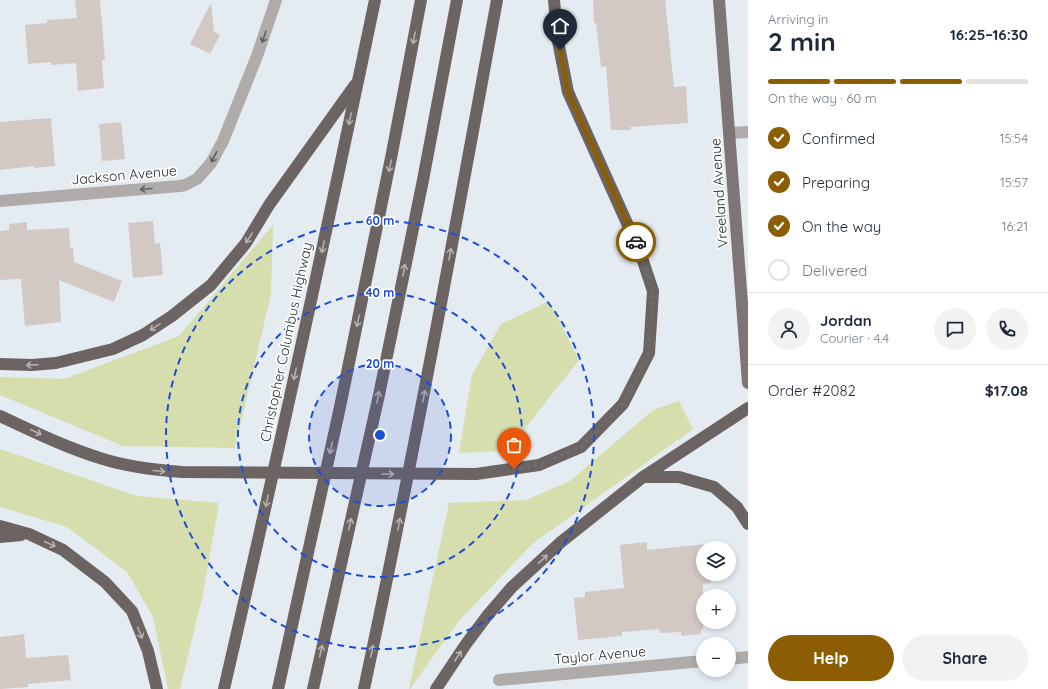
<!DOCTYPE html>
<meta charset="utf-8">
<style>
:root{--surface:#fff;--page:#f2f2f3;--text:#1f2937;--muted:#747a83;--line:#e0e1e3;--accent:#8c5d03}
body{margin:0;font-family:Quicksand,sans-serif;background:var(--page);color:var(--text);height:100vh;display:flex;flex-direction:column;font-size:15px;white-space:nowrap}
*{box-sizing:border-box;margin:0}
p{font-size:13px;color:var(--muted)}
.icon{flex:none;width:22px;height:22px;fill:none;stroke:currentColor;stroke-width:2;stroke-linecap:round;stroke-linejoin:round}
.map{position:relative;flex:1;overflow:hidden}
.panel{display:flex;flex-direction:column;background:var(--surface);width:300px}
.panel>*{flex:none}
.controls{position:absolute;left:696px;top:541px;display:grid;gap:8px}
.controls a{display:grid;place-items:center;width:40px;height:40px;border-radius:50%;background:var(--surface);box-shadow:0 2px 6px #0003;font-size:20px}
.pin{position:absolute;display:grid;place-items:center;width:34px;height:34px;color:#fff;margin:-41px -17px;border-radius:50% 50% 50% 0;rotate:-45deg;box-shadow:0 0 4px #0007}
.pin .icon{rotate:45deg}
.courier{position:absolute;display:grid;place-items:center;width:40px;height:40px;margin:-20px;border:3px solid #8c5d03;border-radius:50%;background:#fff;color:#222;box-shadow:0 1px 5px #0007}
.overview em{font-style:normal;font-weight:700}
.overview div{display:flex;flex-direction:column-reverse}
.overview{display:flex;align-items:center;justify-content:space-between;height:68px;padding:0 20px}
h1{font-size:26px;font-weight:700;line-height:30px}
.bar{display:grid;grid-template-columns:repeat(4,1fr);gap:6px 4px;align-content:center;height:48px;padding:0 20px}
.bar i{height:5px;border-radius:3px;background:var(--line)}
.bar .current{background:var(--accent)}
.bar p{grid-column:span 4}
.line{display:flex;align-items:center;gap:10px;padding:0 20px;border-top:1px solid var(--line)}
.line div{flex:1}
.round{display:grid;place-items:center;flex:none;width:42px;height:42px;border-radius:21px;background:var(--page)}
ol{padding:0 20px;list-style:none}
li{display:flex;align-items:center;gap:12px;height:44px}
li p{margin-inline-start:auto}
li .icon{padding:4px;border-radius:50%;background:var(--accent);color:#fff;stroke-width:4}
li:last-child{color:var(--muted)}
li i{width:22px;height:22px;border:2px solid var(--line);border-radius:50%}
.primary-button{display:flex;gap:8px;margin-top:auto;padding:8px 20px}
.primary-button a{flex:1;height:46px;border-radius:24px;background:var(--accent);color:#fff;font-size:16px;font-weight:700;line-height:46px;text-align:center}
.primary-button a+a{background:var(--page);color:var(--text)}
main{display:flex;flex:1;min-height:0}
.map>svg:first-child{display:block}
</style>
<main>
<div class="map">
<svg width="748" height="689" viewBox="0 0 748 689">
<rect width="100%" height="100%" fill="#e4ebf1"/>
<!-- green -->
<g fill="#d6dead">
<polygon points="273,225 271,294 235,448 123,446 0,395 0,377 64,379 179,336"/>
<polygon points="549,301 579,360 507,451 459,453 472,375 501,324"/>
<polygon points="679,401 693,429 532,544 458,622 410,689 409,689 449,503 526,500 570,481 653,410"/>
<polygon points="0,449 137,496 219,503 203,594 180,689 168,689 153,617 127,572 67,527 0,507"/>
</g>
<!-- building -->
<g fill="#d2c9c5">
<polygon points="75,0 100,0 105,60 102,60 104,88 78,91 76,63 51,65 51,62 28,64 25,25 47,23 47,20 77,18"/>
<polygon points="593,0 665,0 674,87 686,86 688,123 630,127 631,130 611,130 606,66 601,67 596,23 594,23"/>
<polygon points="211,3 214,32 220,35 210,54 190,44"/>
<polygon points="51,118 55,166 34,168 34,166 0,170 0,122"/>
<polygon points="121,122 125,159 102,161 99,124"/>
<polygon points="153,221 155,244 160,243 163,275 133,278 128,223"/>
<polygon points="27,222 27,230 69,228 70,248 73,247 74,262 122,281 114,302 59,280 61,322 25,326 21,279 18,279 0,280 0,231 9,230 9,224"/>
<polygon points="647,542 647,550 707,544 708,548 703,548 703,574 710,574 711,583 703,584 703,630 701,630 701,634 681,636 681,632 660,633 659,629 622,632 622,636 578,640 574,598 585,597 585,592 624,588 620,545"/>
<polygon points="24,634 26,658 68,655 71,680 28,684 28,687 0,689 0,637"/>
</g>
<g fill="none" stroke-linecap="round" stroke-linejoin="round">
<!-- street -->
<g stroke="#afabaa" stroke-width="12">
<polyline points="729,133 748,132"/>
<polyline points="0,201 180,186 185,185 197,179 211,163 223,141 257,56 276,0"/>
<polyline points="729,659 748,657"/>
<polyline points="499,680 703,661"/>
</g>
<!-- primary -->
<polyline stroke="#7e7676" stroke-width="12" points="719,0 748,383"/>
<!-- highway -->
<g stroke="#6c6363" stroke-width="12">
<polyline points="0,364 32,365 56,363 113,349 143,335 172,316 211,285 246,243 269,205 355,85"/>
<path d="M0 416C34 432 67 448 103 459 128 467 155 470 182 472L476 474 539 465 581 447 623 404 649 353 653 291 640 252 568 92 557 36 554 0"/>
<polyline points="643,477 679,477 714,487 737,507 748,524"/>
<polyline points="0,526 29,534 63,550 105,582 132,611 148,651 157,689"/>
<polyline points="0,537 21,535"/>
<path d="M224 689C277 460 327 230 375 0"/>
<polyline points="278,689 340,407 392,153 421,0"/>
<polyline points="313,689 379,395 423,180 457,0"/>
<path d="M364 689C413 460 455 230 497 0"/>
<polyline points="436,689 466,644 487,616 512,587 561,542 643,477 748,408"/>
</g>
</g>
<!-- one-way arrows -->
<defs><path id="oneway-shaft" d="M-6 0H5M1.5-3L5.5 0L1.5 3" fill="none" stroke-width="1.6" stroke-linecap="round" stroke-linejoin="round"/></defs>
<g stroke="#5d5e5e">
<use href="#oneway-shaft" transform="translate(264 37) rotate(109)"/>
<use href="#oneway-shaft" transform="translate(214 157) rotate(117)"/>
<use href="#oneway-shaft" transform="translate(146 189) rotate(175)"/>
</g>
<g stroke="#b6b1b1">
<use href="#oneway-shaft" transform="translate(414 38) rotate(101)"/>
<use href="#oneway-shaft" transform="translate(350 119) rotate(102)"/>
<use href="#oneway-shaft" transform="translate(390 166) rotate(102)"/>
<use href="#oneway-shaft" transform="translate(249 238) rotate(123)"/>
<use href="#oneway-shaft" transform="translate(323 247) rotate(102)"/>
<use href="#oneway-shaft" transform="translate(450 254) rotate(-79)"/>
<use href="#oneway-shaft" transform="translate(404 270) rotate(-79)"/>
<use href="#oneway-shaft" transform="translate(358 321) rotate(102)"/>
<use href="#oneway-shaft" transform="translate(155 327) rotate(148)"/>
<use href="#oneway-shaft" transform="translate(32 365) rotate(178)"/>
<use href="#oneway-shaft" transform="translate(295 374) rotate(102)"/>
<use href="#oneway-shaft" transform="translate(424 396) rotate(-79)"/>
<use href="#oneway-shaft" transform="translate(378 397) rotate(-78)"/>
<use href="#oneway-shaft" transform="translate(36 432) rotate(25)"/>
<use href="#oneway-shaft" transform="translate(331 448) rotate(103)"/>
<use href="#oneway-shaft" transform="translate(159 471) rotate(5)"/>
<use href="#oneway-shaft" transform="translate(388 474)"/>
<use href="#oneway-shaft" transform="translate(267 501) rotate(102)"/>
<use href="#oneway-shaft" transform="translate(350 524) rotate(-77)"/>
<use href="#oneway-shaft" transform="translate(399 524) rotate(-79)"/>
<use href="#oneway-shaft" transform="translate(50 544) rotate(25)"/>
<use href="#oneway-shaft" transform="translate(543 559) rotate(-43)"/>
<use href="#oneway-shaft" transform="translate(140 633) rotate(68)"/>
<use href="#oneway-shaft" transform="translate(321 651) rotate(-77)"/>
<use href="#oneway-shaft" transform="translate(372 651) rotate(-78)"/>
<use href="#oneway-shaft" transform="translate(458 656) rotate(-57)"/>
</g>
<g fill="none" stroke-linecap="round" stroke-linejoin="round">
<!-- done -->
<polyline stroke="#696e71" stroke-width="4" stroke-dasharray="0 7.2" points="514,469 539,465 581,447 623,404 649,353 653,291 640,252 636,242"/>
<!-- route -->
<polyline stroke="#8c5d03" stroke-width="5" points="560,50 568,92 636,242"/>
</g>
<!-- distance rings -->
<circle cx="380" cy="435" r="71" fill="#1d4ed8" fill-opacity=".12"/>
<g fill="none" stroke="#1d4ed8" stroke-width="2" stroke-dasharray="7 5">
<circle cx="380" cy="435" r="71"/>
<circle cx="380" cy="435" r="142"/>
<circle cx="380" cy="435" r="214"/>
</g>
<g text-anchor="middle" stroke-width="3.5" stroke-linejoin="round" paint-order="stroke">
<!-- street labels -->
<g font-size="14" fill="#272a2c" stroke="#fff">
<text transform="translate(124 175) rotate(-5)" y="5">Jackson Avenue</text>
<text transform="translate(719 193) rotate(-94)" y="5">Vreeland Avenue</text>
<text transform="translate(286 342) rotate(-78)" y="5">Christopher Columbus Highway</text>
<text transform="translate(600 655) rotate(-5)" y="5">Taylor Avenue</text>
</g>
</g>
<circle cx="380" cy="435" r="6" fill="#1d4ed8" stroke="#fff" stroke-width="2"/>
<g font-size="12" text-anchor="middle" font-weight="bold" fill="#1d4ed8" stroke="#fff" stroke-width="3.5" stroke-linejoin="round" paint-order="stroke">
<text x="380" y="225">60 m</text>
<text x="380" y="297">40 m</text>
<text x="380" y="368">20 m</text>
</g>
</svg>
<div class="controls">
<a><svg class="icon" aria-label="layers" viewBox="0 0 24 24"><path d="M12 4l9 5-9 5-9-5zM3 14l9 5 9-5"/></svg></a>
<a>+</a>
<a>−</a>
</div>
<div class="pin" style="left:514px;top:469px;background:#ea580c"><svg class="icon" aria-label="bag" viewBox="0 0 24 24"><path d="M5 8h14l-1 12H6zM9 8a3 3 0 0 1 6 0"/></svg></div>
<div class="pin" style="left:560px;top:50px;background:#1f2937"><svg class="icon" aria-label="home" viewBox="0 0 24 24"><path d="M3 11l9-7 9 7M6 9v11h12V9"/></svg></div>
<div class="courier" style="left:636px;top:242px"><svg class="icon" aria-label="car" viewBox="0 0 24 24"><path d="M5 17H2v-5l4-1 3-4h7l3 4 3 1v5h-3M9 17h6M6 11h13"/><circle cx="7" cy="17" r="2"/><circle cx="17" cy="17" r="2"/></svg></div>
</div>
<section class="panel">
<div class="overview"><div><h1>2 min</h1><p>Arriving in</p></div><em>16:25–16:30</em></div>
<div class="bar"><i class="current"></i><i class="current"></i><i class="current"></i><i></i><p>On the way · 60 m</p></div>
<ol>
<li><svg class="icon" aria-label="check" viewBox="0 0 24 24"><path d="M5 12l5 5 9-10"/></svg>Confirmed<p>15:54</p></li>
<li><svg class="icon" aria-label="check" viewBox="0 0 24 24"><path d="M5 12l5 5 9-10"/></svg>Preparing<p>15:57</p></li>
<li><svg class="icon" aria-label="check" viewBox="0 0 24 24"><path d="M5 12l5 5 9-10"/></svg>On the way<p>16:21</p></li>
<li><i></i>Delivered</li>
</ol>
<div class="line" style="height:72px"><a class="round"><svg class="icon" aria-label="person" viewBox="0 0 24 24"><circle cx="12" cy="8" r="4"/><path d="M4 21q1-7 8-7t8 7"/></svg></a><div><b>Jordan</b><p>Courier · 4.4</p></div><a class="round"><svg class="icon" aria-label="chat" viewBox="0 0 24 24"><path d="M4 5h16v11H9l-5 4z"/></svg></a><a class="round"><svg class="icon" aria-label="phone" viewBox="0 0 24 24"><path d="M5 4h4l2 5-3 2q2 4 5 5l2-3 5 2v4C11 20 4 13 5 4z"/></svg></a></div>
<div class="line" style="height:52px"><div>Order #2082</div><b>$17.08</b></div>
<div class="primary-button"><a>Help</a><a>Share</a></div>
</section>
</main>
